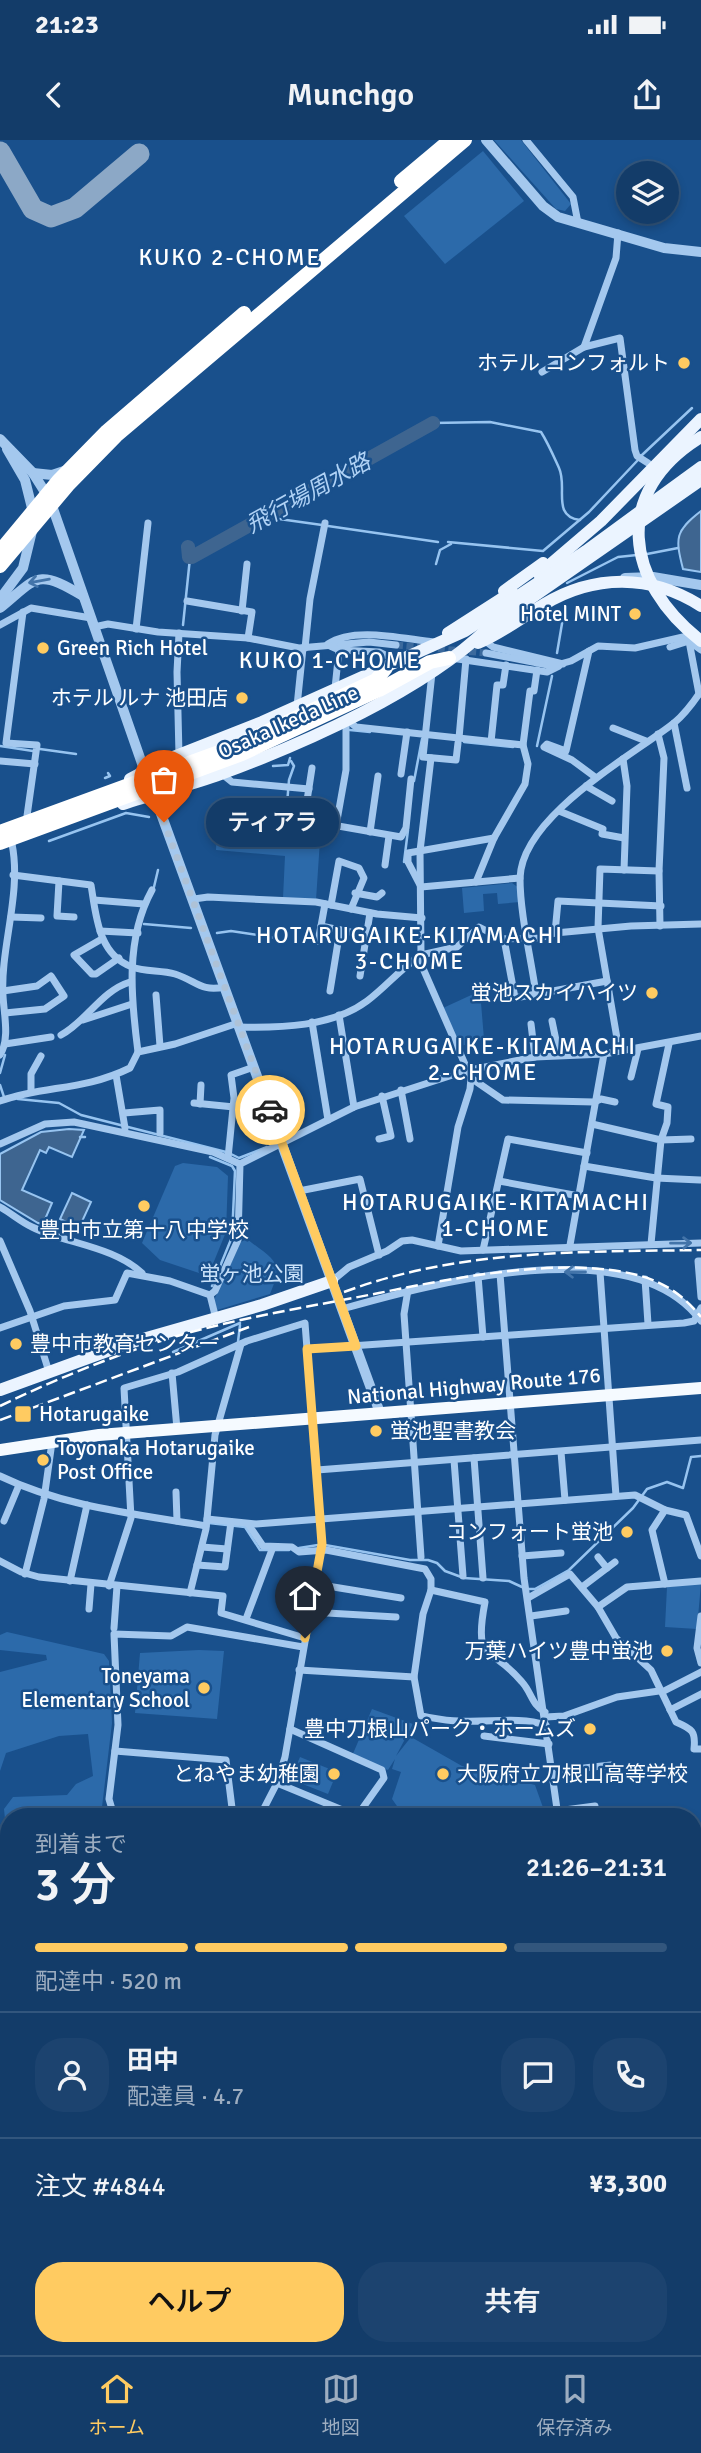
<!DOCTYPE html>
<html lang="ja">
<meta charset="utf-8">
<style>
:root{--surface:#133c69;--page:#1c436f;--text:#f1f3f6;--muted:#9dadc0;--line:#32567d;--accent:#ffcb61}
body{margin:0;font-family:Signika,"Noto Sans JP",sans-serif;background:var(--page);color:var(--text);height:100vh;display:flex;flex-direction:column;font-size:26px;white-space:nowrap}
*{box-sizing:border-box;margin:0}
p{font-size:23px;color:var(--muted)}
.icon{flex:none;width:38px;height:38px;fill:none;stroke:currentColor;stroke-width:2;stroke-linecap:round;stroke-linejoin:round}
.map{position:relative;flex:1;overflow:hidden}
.drawer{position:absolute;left:0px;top:1668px;width:702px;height:548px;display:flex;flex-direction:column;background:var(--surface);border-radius:28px 28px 0 0;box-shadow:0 4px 10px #0003,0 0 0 2px var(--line)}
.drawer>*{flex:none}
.fabs{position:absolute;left:616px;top:21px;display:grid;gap:14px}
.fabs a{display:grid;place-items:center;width:63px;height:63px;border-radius:50%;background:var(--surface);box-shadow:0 4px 10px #0003,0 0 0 2px var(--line);font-size:35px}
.pin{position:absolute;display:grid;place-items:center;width:60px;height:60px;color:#fff;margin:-72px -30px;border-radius:50% 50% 50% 0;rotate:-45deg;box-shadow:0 0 7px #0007}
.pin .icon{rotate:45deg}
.courier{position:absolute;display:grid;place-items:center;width:70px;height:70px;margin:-35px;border:5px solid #ffcb61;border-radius:50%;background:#fff;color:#222;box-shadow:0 2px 9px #0007}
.bubble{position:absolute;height:49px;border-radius:24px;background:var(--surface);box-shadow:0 4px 10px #0003,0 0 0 2px var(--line);font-size:23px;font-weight:600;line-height:49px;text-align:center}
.headline em{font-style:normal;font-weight:600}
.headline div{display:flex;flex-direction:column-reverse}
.headline{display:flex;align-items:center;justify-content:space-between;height:119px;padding:0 35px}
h1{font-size:46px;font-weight:600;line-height:52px}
.bar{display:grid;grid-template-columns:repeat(4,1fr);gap:10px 7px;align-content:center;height:84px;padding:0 35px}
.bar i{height:9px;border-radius:5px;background:var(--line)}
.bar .selected{background:var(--accent)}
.bar p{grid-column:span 4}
.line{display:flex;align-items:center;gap:18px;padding:0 35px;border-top:2px solid var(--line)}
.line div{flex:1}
.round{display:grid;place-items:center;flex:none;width:74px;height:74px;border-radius:28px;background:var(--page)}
.button{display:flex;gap:14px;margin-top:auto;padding:14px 35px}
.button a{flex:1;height:80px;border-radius:28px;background:var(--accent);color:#111;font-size:28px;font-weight:600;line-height:80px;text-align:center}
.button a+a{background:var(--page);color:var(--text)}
.status{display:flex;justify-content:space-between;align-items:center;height:49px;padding:0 35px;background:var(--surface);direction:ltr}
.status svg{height:19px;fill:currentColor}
header{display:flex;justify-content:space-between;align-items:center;height:91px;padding:0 35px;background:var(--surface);font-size:32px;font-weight:600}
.menu{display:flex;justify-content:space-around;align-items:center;height:98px;border-top:2px solid var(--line);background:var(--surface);font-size:19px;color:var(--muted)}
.menu a{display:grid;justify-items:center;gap:4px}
.menu .selected{color:var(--accent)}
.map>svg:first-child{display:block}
</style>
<div class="status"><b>21:23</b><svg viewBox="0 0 49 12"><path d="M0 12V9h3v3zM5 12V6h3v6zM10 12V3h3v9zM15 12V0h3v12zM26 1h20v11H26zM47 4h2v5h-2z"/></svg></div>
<header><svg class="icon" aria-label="back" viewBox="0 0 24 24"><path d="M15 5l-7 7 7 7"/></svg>Munchgo<svg class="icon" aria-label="share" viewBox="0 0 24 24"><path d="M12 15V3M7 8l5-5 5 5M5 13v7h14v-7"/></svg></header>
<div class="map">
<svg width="701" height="2215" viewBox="0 0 701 2215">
<rect width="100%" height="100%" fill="#19508c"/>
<!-- green -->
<g fill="#2c6aaa">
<polygon points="494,0 521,0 571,64 565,71 556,69"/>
<polygon points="483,11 524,61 445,124 404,76"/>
<polygon points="245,660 285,664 282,691 320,700 316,760 283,758 285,716 216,710 218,663 239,665"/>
<polygon points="512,743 519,748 520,762 498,764 497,753 483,754 484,771 464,773 462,748"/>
<polygon points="480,851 484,899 458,907 443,868"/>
<polygon points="183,1023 217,1027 228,1036 226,1092 208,1136 160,1120 142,1103 175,1026"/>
<path d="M247 1099C275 1121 284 1121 270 1154L217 1170 214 1160 241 1102Z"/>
<polygon points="701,1443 697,1489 665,1487 667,1447"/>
<polygon points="7,1492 104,1514 109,1521 112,1583 102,1667 107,1676 9,1676 9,1690 6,1689 4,1669 13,1657 67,1655 76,1644 93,1636 88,1594 59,1596 6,1613 0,1631 0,1532 47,1520 46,1515 0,1510 0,1495"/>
<polygon points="199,1510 224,1511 217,1579 135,1573 140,1513"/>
<polygon points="372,1569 413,1584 396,1616 411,1597 462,1626 535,1645 546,1676 404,1676 392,1659 401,1632 392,1629 395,1619 388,1630 352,1616"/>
<polygon points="300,1617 337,1632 328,1654 295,1641 295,1629"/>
</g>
<!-- water -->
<g fill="#3e6590" stroke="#97c4f0" stroke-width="2">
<path d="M701 371V432L683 429C675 398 675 391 701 371Z"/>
<polygon points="69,989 84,990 72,1017 49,1007 46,1013 40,1010 22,1050 52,1063 43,1084 38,1083 0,1060 0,1014 41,992"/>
<polygon points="72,1053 91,1062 79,1088 60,1079"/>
</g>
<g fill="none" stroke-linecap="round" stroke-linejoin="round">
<!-- stream -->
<g stroke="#97c4f0" stroke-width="2.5">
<path d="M433 283 490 282 541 292C548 303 554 317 559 328 568 347 551 376 580 380"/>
<polyline points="642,315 692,268"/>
<polyline points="265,377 322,385"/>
<polyline points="328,386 438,402"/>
<polyline points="448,402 543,411 589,372 637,321"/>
<polyline points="647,414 678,408"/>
<polyline points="436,424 440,410 451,404"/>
<polyline points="567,443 618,417 637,415"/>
<polyline points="183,485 190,418"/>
<polyline points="557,513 565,466"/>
<polyline points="350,590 370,592"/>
<polyline points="464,602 513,607"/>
<polyline points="0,606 33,611"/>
<polyline points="537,606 552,536"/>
<polyline points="40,609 76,614"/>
<polyline points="273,626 288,625 290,618"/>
<polyline points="105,638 110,636 108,633"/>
<polyline points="414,641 422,599"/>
<polyline points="287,664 289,640 294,626 291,621"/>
<polyline points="49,701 126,673 149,677"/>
<polyline points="404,722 408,690"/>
<polyline points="154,747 158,730"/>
<polyline points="144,784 191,788"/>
<polyline points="217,793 231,791 277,798"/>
<polyline points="0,933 5,915"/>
<polyline points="0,945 4,957"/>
<polyline points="18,959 59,963 81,975 226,1012"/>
<polyline points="80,997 85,997"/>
<polyline points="231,1014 239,1018 267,1007"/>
<polyline points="210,1017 232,1026 235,1031 232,1097 212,1146"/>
<polyline points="238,1202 240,1185"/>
<polyline points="173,1212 240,1183"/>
<polyline points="209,1383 245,1387 260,1410 289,1410"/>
<polyline points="325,1405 410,1420 428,1420 437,1423 445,1431 464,1438 509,1441 522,1447"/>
<polyline points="299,1408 318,1405"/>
<polyline points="529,1449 535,1449 569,1430 633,1368 647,1349 667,1342 683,1348 691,1317 701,1316"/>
</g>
<!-- river -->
<polyline stroke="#3e6590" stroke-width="14" points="188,407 189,417 192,417 433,283"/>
<!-- taxiway -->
<polyline stroke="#8ca8c6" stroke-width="21" points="0,12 33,69 51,77 75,68 139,14"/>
<!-- minor-tunnel -->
<polyline stroke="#3c6a9d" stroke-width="7" stroke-dasharray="7 3.5" stroke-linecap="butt" points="396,505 486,513"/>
<!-- minor -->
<g stroke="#a4c8ee" stroke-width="7">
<polyline points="526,0 573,57 578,83"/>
<polyline points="618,93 616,118 584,207 620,198 635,310 637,316 648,323"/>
<polyline points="542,232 584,207"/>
<polyline points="187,461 252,472 248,498"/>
<polyline points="242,471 247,424"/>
<polyline points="23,472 6,603 37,605 27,676"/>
<polyline points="0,485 31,468 91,478"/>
<polyline points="94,487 108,484 158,492 248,498 299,508 369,502 396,505"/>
<polyline points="136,489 148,383"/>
<polyline points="484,500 493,507 563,524"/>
<path d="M328 504C354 486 404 499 434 502"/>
<polyline points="328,505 339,510 379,512 397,521"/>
<polyline points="670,507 689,501 699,554"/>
<polyline points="305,508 310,459 325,383"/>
<polyline points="589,511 566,611 547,604 544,607 572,620 595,637"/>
<polyline points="486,513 553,526 571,521 598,506 635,508 683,497 701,510"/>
<polyline points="451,518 547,532 559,526"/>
<polyline points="432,533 423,617 456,620 458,603"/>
<polyline points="335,548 339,510"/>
<polyline points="297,566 303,508"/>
<polyline points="346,579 356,587 523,605"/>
<polyline points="674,583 687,648"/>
<polyline points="613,588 646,601"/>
<polyline points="658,594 664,618 659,731 660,786"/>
<polyline points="459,598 466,519"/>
<polyline points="491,602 497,545 503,545 506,525"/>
<polyline points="179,615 177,532 179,493"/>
<polyline points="623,619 627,646 624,730"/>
<polyline points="0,621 35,624"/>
<polyline points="312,628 304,680 401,697 406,688 411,639"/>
<polyline points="222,634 232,642 309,649"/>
<polyline points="401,634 407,592"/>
<polyline points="586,646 612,661"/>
<polyline points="559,671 603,689 602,694 624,698"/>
<polyline points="336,686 346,630 346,579"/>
<polyline points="370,692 378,636"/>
<polyline points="494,698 408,713 408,722 421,747 520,738"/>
<polyline points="385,725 389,696"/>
<path d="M13 735 91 745C96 775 98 815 132 827 145 832 161 830 175 834 197 841 200 852 225 847"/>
<polyline points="59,741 57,776 74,777"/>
<polyline points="476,742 494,698 525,644 528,624 523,605 530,551 534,551 537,530"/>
<polyline points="355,753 377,757 382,753"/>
<polyline points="194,759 208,757 316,762 377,774 422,778"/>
<polyline points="94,760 144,764"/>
<polyline points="325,764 321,786 340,790 330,851"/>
<polyline points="331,765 339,721 359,728 364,738 351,769"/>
<polyline points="11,777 41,778"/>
<polyline points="340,790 366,795"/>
<polyline points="100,791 138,793"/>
<polyline points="555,793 558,761 661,766"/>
<polyline points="504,799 515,858 607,841"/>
<polyline points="100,800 74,815 92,834 96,834 119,818"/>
<polyline points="318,801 321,786"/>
<polyline points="421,815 457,807 479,787 502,799 540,798 555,793 631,786 701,784"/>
<polyline points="418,817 471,938 503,960 594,962 601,959 615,962"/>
<polyline points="360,836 370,773"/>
<polyline points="3,851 37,846 51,836 64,856 45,869 5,873"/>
<path d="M536 854C531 818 520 774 520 738 522 676 630 617 674 583 685 574 693 563 701 551"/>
<polyline points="156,855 160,906"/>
<polyline points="339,875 354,967"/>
<polyline points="83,880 132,864"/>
<polyline points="552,881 559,915"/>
<polyline points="312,882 328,980"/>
<polyline points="531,884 535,917"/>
<path d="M239 887C280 888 332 887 367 861 386 847 401 828 421 815L420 711 431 618"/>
<path d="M61 895C87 881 101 851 130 842"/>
<polyline points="5,904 51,897"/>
<polyline points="669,904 656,964 668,967 667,983 661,1000 691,999"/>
<polyline points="619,910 598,788 600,729 659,731"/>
<path d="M138 912C131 858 125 799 152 750"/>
<path d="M0 915C10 899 4 875 3 856 0 808 22 753 12 704"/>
<polyline points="116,935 125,988"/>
<polyline points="631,937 638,909"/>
<polyline points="401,950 410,999"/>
<polyline points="31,952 31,934 41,916"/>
<path d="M0 961C46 945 83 951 130 928L138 912 175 904 238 883"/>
<polyline points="194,963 234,967"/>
<polyline points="200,964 201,945"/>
<polyline points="124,973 160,970 160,993"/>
<polyline points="592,984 661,1000 651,1104"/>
<polyline points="379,999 391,996 382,956"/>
<polyline points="0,1004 45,984 74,982 213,1012 240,1024"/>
<polyline points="228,1018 234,958 231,935 254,927"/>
<polyline points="584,1026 656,1038 700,1040"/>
<polyline points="499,1041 579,1056"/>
<polyline points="299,1051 360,1039 379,1115"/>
<path d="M0 1067C11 1073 21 1082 32 1087 67 1104 113 1106 142 1133"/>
<polyline points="0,1101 30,1171 49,1232"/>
<polyline points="570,1105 604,914"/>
<polyline points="438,1106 458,987 470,949 471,938"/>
<polyline points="483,1110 508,999 587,1013"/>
<polyline points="701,1121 698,1121 701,1157"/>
<polyline points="600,1132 616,1356"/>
<polyline points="500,1134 524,1438 558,1676"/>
<polyline points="478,1136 483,1197"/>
<polyline points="645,1139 648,1184"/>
<polyline points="332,1141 349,1127 387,1111 402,1101 412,1100 461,1111 701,1103"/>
<polyline points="408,1150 404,1174 421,1417"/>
<polyline points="210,1155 215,1151 238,1100 240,1024 354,967 465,931 535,917 604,914 701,896"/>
<path d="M342 1169C434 1143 633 1089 701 1181"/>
<polyline points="0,1188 64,1166 115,1160 127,1133 170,1141 210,1155 216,1179"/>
<polyline points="307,1209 684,1183 694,1181 701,1168"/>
<polyline points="172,1233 177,1289"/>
<polyline points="561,1312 565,1360"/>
<polyline points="474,1318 483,1438"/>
<polyline points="454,1320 463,1436"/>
<polyline points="317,1330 701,1300"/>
<path d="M0 1336C64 1367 137 1374 206 1386"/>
<polyline points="176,1352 177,1381"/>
<polyline points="207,1379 256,1384 635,1355 665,1370 686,1375 701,1416"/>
<polyline points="4,1381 19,1345"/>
<path d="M248 1384 263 1406 292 1407 299 1412 326 1410 425 1429 431 1439V1450L423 1474 414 1537 421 1576C433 1578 446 1581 459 1581 488 1583 518 1576 546 1585"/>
<polyline points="202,1407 227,1409"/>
<polyline points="522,1416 561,1413"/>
<polyline points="598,1417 607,1428"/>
<polyline points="0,1421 21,1432 39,1437 223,1456 221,1473 305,1498"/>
<polyline points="197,1425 225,1427 231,1382"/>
<polyline points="25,1434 44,1359 52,1302"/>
<polyline points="70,1441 87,1365"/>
<polyline points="315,1444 401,1458"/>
<polyline points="665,1444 652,1390 665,1370"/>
<polyline points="109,1446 131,1378 124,1248 178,1232 247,1201 305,1183 322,1404 285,1617 277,1643 260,1676"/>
<polyline points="582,1447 615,1422"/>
<path d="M431 1450 485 1462C473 1525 491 1504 522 1542 532 1553 531 1564 545 1572"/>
<polyline points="190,1453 206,1389 215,1295 241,1204"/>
<path d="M528 1458 570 1434 598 1467 616 1498 651 1530 676 1582C692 1589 696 1591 694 1609H701"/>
<polyline points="598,1467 627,1447 701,1441"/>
<polyline points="89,1469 91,1444"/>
<polyline points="310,1472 396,1477"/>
<polyline points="531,1476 566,1471"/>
<polyline points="701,1476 697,1508 701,1523"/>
<polyline points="246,1479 273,1407"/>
<polyline points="114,1488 117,1446"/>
<polyline points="299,1530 414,1537"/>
<polyline points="662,1552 701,1532"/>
<polyline points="670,1570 701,1554"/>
<polyline points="545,1577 564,1576 617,1557 659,1551"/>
<polyline points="290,1589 382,1630 384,1638 357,1676"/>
<polyline points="484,1596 549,1604"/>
<polyline points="115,1611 226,1620 233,1676"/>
<polyline points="552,1636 566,1630 611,1625"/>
<polyline points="277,1643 357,1676"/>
<polyline points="557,1671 595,1666"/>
<polyline points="114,1676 109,1659 118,1585 114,1494 171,1496 187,1487 303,1507"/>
<polyline points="661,1676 667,1676"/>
<polyline points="693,1705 701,1715"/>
<polyline points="693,1748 701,1745"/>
<polyline points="0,1767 9,1766"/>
<polyline points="0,1843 9,1845"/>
<polyline points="693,1846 701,1842"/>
<polyline points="0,1918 9,1917"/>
<polyline points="0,1996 9,1998"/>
<polyline points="0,2055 9,2057"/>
<polyline points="0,2082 9,2084"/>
<polyline points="0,2135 9,2137"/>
<polyline points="0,2189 9,2188"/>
<polyline points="30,2207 31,2215"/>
<polyline points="258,2207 258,2215"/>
<polyline points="357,2207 359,2215"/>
<polyline points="462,2215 512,2212 623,2215"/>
<polyline points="627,2215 629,2207"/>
</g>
<!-- tertiary -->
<g stroke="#a4c8ee" stroke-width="10">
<polyline points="486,0 543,66 558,77 664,108 701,112"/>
<polyline points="0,299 33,333 50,360 146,635"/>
<polyline points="7,309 25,340 33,372"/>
<polyline points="33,333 52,335 64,331"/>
<polyline points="625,438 653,437 701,445"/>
<polyline points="0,459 23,428 33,387"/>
<path d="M0 468C38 437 36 428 83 456"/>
<polyline points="152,649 380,1273"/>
</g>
<!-- primary -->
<g stroke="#ebf4ff" stroke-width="12">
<path d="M701 297C611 352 625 442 701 501"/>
<polyline points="539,434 601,381 701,279"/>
<polyline points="504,451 543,423"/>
<polyline points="448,493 512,452"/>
<path d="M478 503C502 493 522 477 543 465 594 434 651 434 701 466"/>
<polyline points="130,639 168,619 262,582 465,491 586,411 701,327"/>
<path d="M123 664C155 653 189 646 221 634 305 603 423 551 488 488L701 340"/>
<polyline points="0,1250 129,1203 262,1165 332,1141"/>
<polyline points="693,2056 701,2021"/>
<polyline points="645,2215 648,2207"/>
</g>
<!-- trunk -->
<polyline stroke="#f5faff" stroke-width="12" points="0,1310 99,1295 701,1248"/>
<!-- motorway -->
<g stroke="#fff" stroke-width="14">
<polyline points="401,41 450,0"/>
<polyline points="0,411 58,341 107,291 244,173"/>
<polyline points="0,426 69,344 116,296 465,0"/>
<polyline points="0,692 238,605 376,540 386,528"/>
<polyline points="0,703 242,614 379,550 430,522 449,518"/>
<polyline points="693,2116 701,2088"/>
<polyline points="693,2143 701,2121"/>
<polyline points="693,2178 701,2158"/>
<polyline points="693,2202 701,2184"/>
<polyline points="664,2215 668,2207"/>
<polyline points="679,2215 682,2207"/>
</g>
<!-- rail -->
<g stroke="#fff" stroke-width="2.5" stroke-dasharray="12 5" stroke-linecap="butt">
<path d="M344 1152C460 1109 580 1112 701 1110"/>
<path d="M0 1266C54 1240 110 1217 167 1199 236 1178 308 1167 379 1153 453 1138 567 1115 641 1136 666 1143 685 1157 701 1177"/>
<polyline points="0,1280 249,1187"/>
<polyline points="697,2215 701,2205"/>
</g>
</g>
<!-- one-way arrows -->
<defs><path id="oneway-shaft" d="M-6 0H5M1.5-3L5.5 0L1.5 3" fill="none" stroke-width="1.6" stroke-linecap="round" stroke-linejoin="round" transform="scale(1.75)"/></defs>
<g stroke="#4374a9">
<use href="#oneway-shaft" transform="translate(39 441) rotate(170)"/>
<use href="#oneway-shaft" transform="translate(681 1103) rotate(-1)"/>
<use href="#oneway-shaft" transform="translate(575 1132) rotate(180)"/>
</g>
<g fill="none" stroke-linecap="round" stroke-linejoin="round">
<!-- done -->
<polyline stroke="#aec2d7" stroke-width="7" stroke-dasharray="0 12.6" points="164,682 270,970"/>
<!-- route -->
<polyline stroke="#ffcb61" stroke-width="9" points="270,970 356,1206 307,1209 322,1404 305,1498"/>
</g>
<!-- markers -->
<g fill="#ffcb61" stroke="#19508c" stroke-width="2.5">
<circle cx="684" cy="223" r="7"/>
<circle cx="635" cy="474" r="7"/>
<circle cx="43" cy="508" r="7"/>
<circle cx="242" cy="558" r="7"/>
<circle cx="652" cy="853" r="7"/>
<circle cx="144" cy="1066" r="7"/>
<circle cx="16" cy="1204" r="7"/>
<rect x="14" y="1265" width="18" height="18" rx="3.5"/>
<circle cx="376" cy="1291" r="7"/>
<circle cx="43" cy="1320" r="7"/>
<circle cx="627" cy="1392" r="7"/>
<circle cx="667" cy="1511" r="7"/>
<circle cx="204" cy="1548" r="7"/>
<circle cx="590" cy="1589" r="7"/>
<circle cx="334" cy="1634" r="7"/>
<circle cx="443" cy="1634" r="7"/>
</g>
<g text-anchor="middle" stroke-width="5" stroke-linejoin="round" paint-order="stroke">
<!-- poi labels -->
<g font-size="21" fill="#fff" stroke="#19508c" text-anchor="end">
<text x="670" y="230">ホテル コンフォルト</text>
<text x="621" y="481">Hotel MINT</text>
<text x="57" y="515" text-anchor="start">Green Rich Hotel</text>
<text x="228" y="565">ホテル ルナ 池田店</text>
<text x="638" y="860">蛍池スカイハイツ</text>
<text x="144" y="1097" text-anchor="middle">豊中市立第十八中学校</text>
<text x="30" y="1211" text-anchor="start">豊中市教育センター</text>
<text x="39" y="1281" text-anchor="start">Hotarugaike</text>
<text x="390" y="1298" text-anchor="start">蛍池聖書教会</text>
<text x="57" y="1315" text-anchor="start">Toyonaka Hotarugaike<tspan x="57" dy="24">Post Office</tspan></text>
<text x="613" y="1399">コンフォート蛍池</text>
<text x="653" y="1518">万葉ハイツ豊中蛍池</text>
<text x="190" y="1543">Toneyama<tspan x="190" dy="24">Elementary School</tspan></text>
<text x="576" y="1596">豊中刀根山パーク・ホームズ</text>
<text x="320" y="1641">とねやま幼稚園</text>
<text x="457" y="1641" text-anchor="start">大阪府立刀根山高等学校</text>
</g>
<!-- street labels -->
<g font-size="21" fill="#fff" stroke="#19508c">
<text transform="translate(288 582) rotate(-24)" y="7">Osaka Ikeda Line</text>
<text transform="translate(474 1246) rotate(-5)" y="7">National Highway Route 176</text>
</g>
<!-- park labels -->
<g font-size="21" fill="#cae2fa" stroke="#19508c">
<text x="252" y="1141">蛍ヶ池公園</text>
</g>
<!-- neighbourhood labels -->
<g font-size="23" letter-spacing="2" fill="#fff" stroke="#19508c">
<text x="230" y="125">KUKO 2-CHOME</text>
<text x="330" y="528">KUKO 1-CHOME</text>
<text x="410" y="803">HOTARUGAIKE-KITAMACHI<tspan x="410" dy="26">3-CHOME</tspan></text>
<text x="483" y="914">HOTARUGAIKE-KITAMACHI<tspan x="483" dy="26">2-CHOME</tspan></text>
<text x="496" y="1070">HOTARUGAIKE-KITAMACHI<tspan x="496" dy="26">1-CHOME</tspan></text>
</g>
<!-- water labels -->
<g font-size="23" font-style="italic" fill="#b0d2f5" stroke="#19508c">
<text transform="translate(308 353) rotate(-29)" y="8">飛行場周水路</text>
</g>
</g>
</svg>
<div class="fabs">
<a><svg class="icon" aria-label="layers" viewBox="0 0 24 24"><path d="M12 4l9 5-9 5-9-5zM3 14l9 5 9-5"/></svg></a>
</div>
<div class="pin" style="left:164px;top:682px;background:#ea580c"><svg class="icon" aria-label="bag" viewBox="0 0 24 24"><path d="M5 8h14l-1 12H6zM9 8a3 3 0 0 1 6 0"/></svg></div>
<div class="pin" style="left:305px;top:1498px;background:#1f2937"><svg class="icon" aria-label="home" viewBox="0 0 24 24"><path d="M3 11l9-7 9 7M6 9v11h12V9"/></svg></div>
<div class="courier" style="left:270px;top:970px"><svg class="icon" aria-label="car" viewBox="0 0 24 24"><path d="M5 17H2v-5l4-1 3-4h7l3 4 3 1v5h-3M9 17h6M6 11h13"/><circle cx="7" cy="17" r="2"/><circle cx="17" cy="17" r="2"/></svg></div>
<div class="bubble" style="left:206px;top:658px;width:133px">ティアラ</div>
<section class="drawer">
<div class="headline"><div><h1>3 分</h1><p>到着まで</p></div><em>21:26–21:31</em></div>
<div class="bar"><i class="selected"></i><i class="selected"></i><i class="selected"></i><i></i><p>配達中 · 520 m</p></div>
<div class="line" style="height:126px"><a class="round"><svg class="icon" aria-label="person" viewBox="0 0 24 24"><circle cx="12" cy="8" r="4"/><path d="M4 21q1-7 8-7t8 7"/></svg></a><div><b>田中</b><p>配達員 · 4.7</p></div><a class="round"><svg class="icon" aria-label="chat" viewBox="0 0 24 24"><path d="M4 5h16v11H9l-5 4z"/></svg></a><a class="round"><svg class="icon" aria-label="phone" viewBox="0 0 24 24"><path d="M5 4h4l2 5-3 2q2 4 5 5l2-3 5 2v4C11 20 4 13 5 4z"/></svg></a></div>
<div class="line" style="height:91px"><div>注文 #4844</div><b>¥3,300</b></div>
<div class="button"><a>ヘルプ</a><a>共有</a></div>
</section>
</div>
<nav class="menu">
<a class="selected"><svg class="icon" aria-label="home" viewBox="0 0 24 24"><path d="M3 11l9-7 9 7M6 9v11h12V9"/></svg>ホーム</a>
<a><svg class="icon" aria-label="map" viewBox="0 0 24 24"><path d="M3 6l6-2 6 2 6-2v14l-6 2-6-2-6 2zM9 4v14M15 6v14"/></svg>地図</a>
<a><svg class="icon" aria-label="saved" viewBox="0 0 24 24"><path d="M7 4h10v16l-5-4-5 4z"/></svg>保存済み</a>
</nav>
